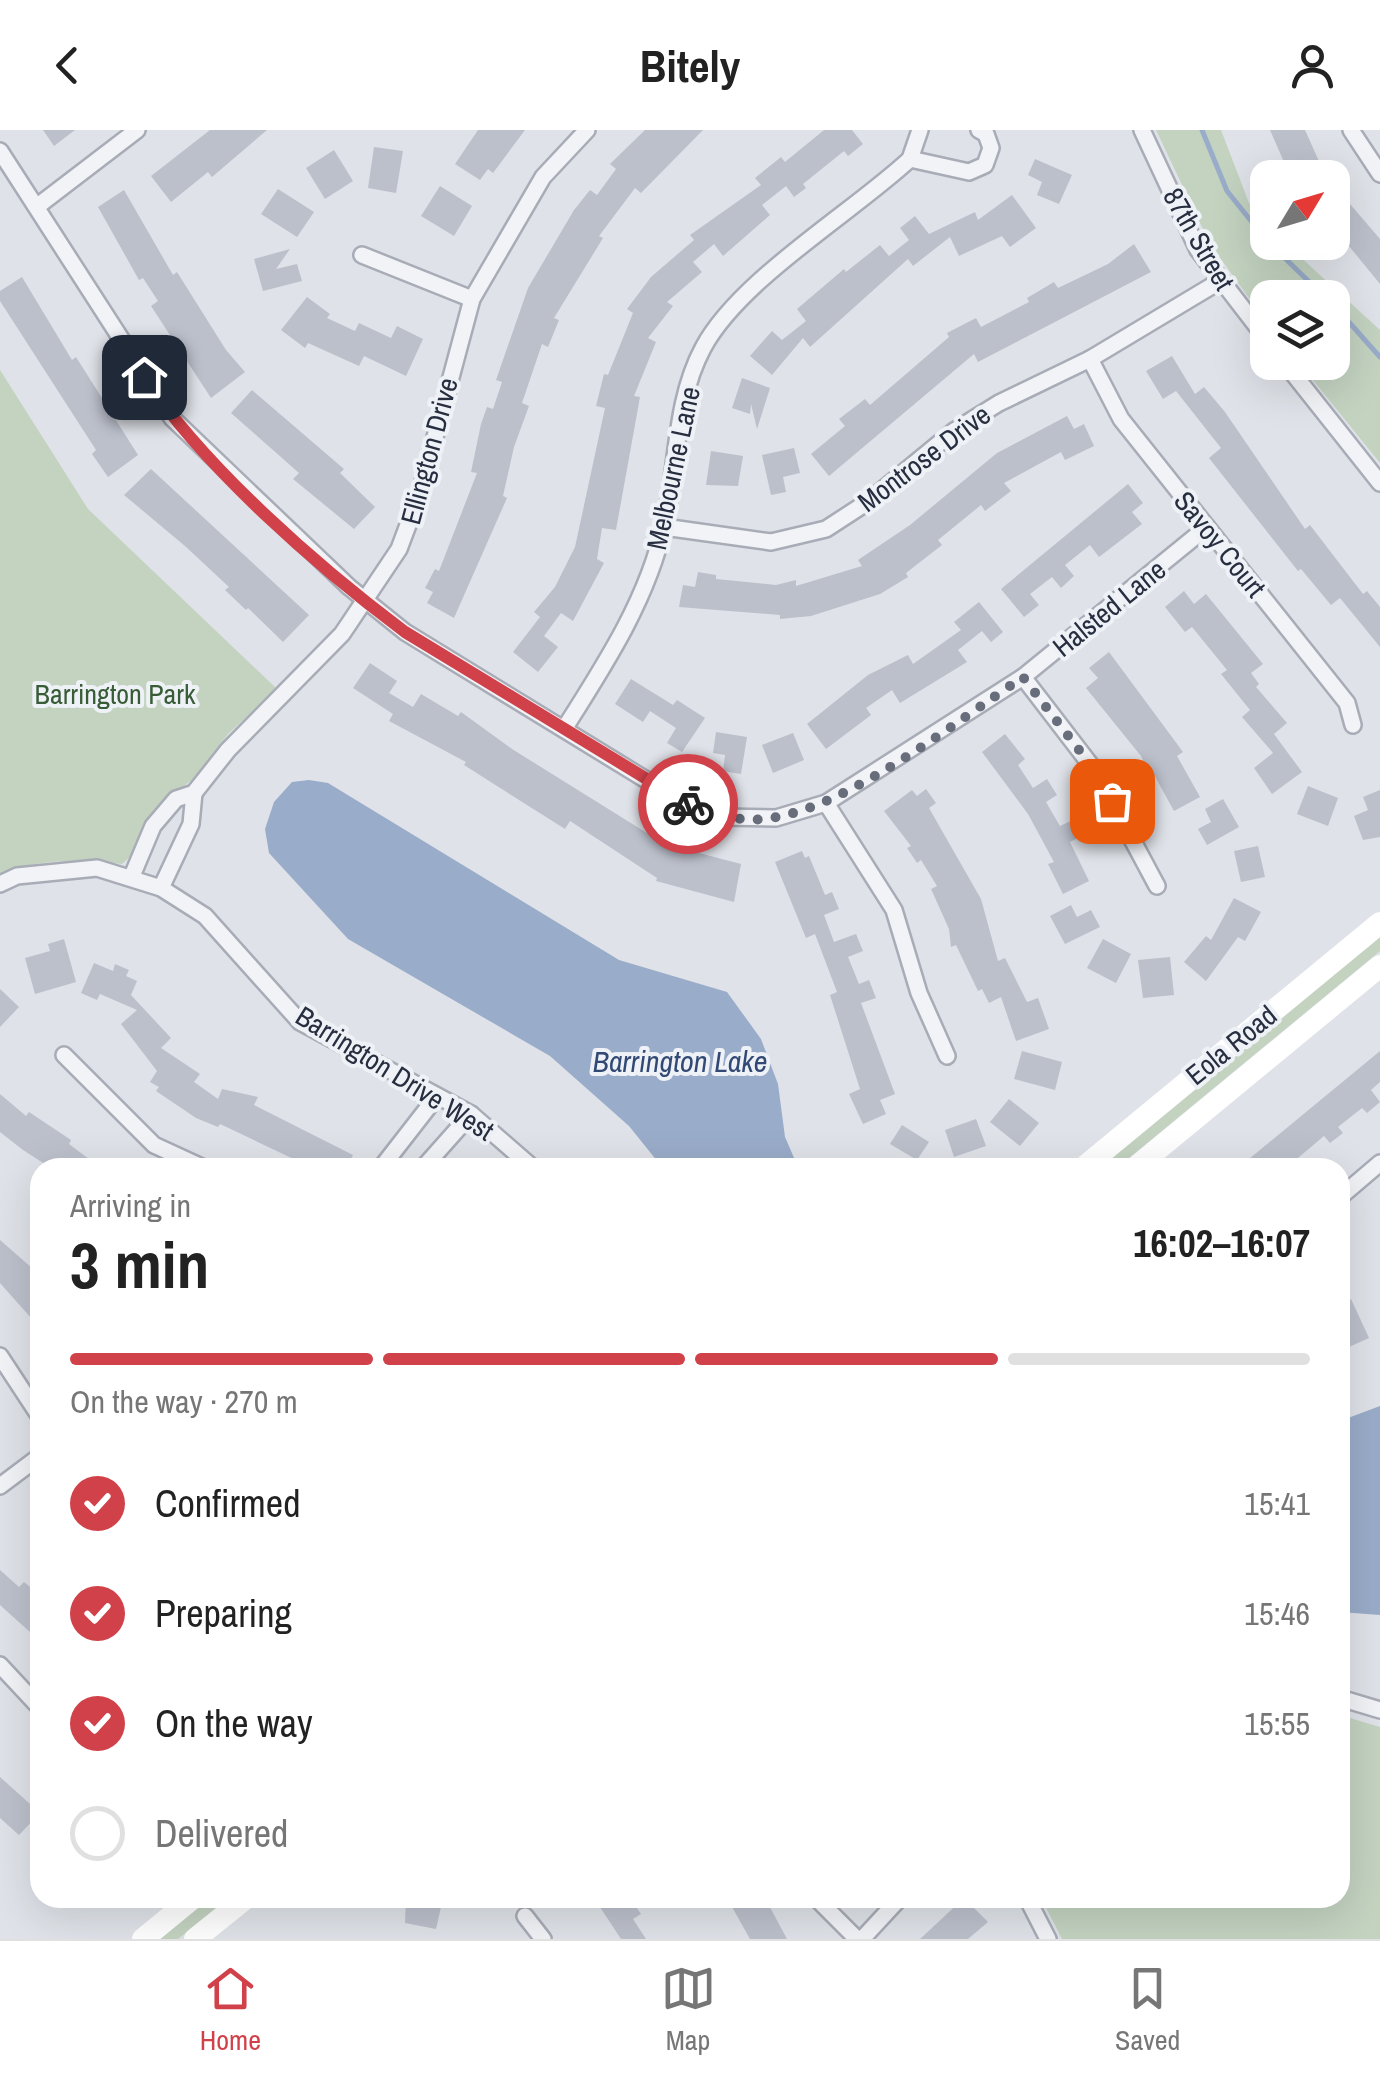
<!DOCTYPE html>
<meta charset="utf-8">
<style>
:root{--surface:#fff;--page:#f2f2f2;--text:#222;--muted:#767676;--line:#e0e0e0;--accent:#d04149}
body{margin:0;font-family:"Archivo Narrow",sans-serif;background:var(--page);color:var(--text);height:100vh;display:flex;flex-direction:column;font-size:38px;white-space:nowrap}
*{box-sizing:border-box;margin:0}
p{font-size:32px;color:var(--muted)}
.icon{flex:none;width:55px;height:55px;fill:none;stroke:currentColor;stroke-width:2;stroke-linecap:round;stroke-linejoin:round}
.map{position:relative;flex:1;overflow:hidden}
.side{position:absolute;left:30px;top:1028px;width:1320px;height:750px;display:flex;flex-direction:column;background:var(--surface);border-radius:30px;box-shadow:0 10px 40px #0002}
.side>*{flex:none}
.needle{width:65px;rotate:52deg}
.controls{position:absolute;left:1250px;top:30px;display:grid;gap:20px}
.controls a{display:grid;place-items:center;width:100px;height:100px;border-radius:20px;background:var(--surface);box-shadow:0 10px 40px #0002;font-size:50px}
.pin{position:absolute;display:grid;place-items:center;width:85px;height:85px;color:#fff;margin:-42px;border-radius:20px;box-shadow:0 5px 15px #0006}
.courier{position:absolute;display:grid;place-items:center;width:100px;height:100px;margin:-50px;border:8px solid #d04149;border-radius:50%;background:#fff;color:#222;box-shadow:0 2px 12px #0007}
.head em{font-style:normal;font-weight:800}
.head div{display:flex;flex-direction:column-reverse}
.head{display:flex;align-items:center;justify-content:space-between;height:170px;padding:0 40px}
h1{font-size:65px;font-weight:800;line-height:75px}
.bar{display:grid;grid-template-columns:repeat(4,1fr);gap:15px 10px;align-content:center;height:120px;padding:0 40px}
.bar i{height:12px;border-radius:8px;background:var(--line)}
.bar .on{background:var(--accent)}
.bar p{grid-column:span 4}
ol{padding:0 40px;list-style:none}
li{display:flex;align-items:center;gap:30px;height:110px}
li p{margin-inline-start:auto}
li .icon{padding:10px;border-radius:50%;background:var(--accent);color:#fff;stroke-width:4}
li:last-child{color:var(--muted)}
li i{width:55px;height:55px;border:5px solid var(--line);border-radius:50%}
header{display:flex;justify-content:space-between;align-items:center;height:130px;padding:0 40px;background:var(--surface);font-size:45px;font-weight:800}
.tabs{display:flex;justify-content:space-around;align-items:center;height:140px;border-top:2px solid var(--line);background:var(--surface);font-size:28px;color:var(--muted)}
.tabs a{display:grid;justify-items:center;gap:5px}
.tabs .on{color:var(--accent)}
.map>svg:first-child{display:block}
</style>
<header><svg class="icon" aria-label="back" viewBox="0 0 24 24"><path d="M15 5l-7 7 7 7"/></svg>Bitely<svg class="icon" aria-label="person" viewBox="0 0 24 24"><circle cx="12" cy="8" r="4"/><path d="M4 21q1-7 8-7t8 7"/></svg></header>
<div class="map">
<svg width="1380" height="1809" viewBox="0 0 1380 1809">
<rect width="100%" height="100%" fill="#dfe2e8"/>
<!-- green -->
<g fill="#c3d3c0">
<polygon points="1156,0 1221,0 1249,73 1267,93 1268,112 1285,113 1380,200 1380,333 1299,233 1332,232 1332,168 1268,168 1267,193 1210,114"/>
<path d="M0 240 88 379 277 559 228 604 193 649 162 673 137 721 122 734C84 729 34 728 0 746Z"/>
<polygon points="1380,806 1380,821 1118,1037 1099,1038"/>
<polygon points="1340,1585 1380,1597 1380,1809 1062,1809 1041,1768 1340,1768"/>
<polygon points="210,1768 229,1768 178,1809 159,1809"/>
</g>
<!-- water -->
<g fill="#99acc9">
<polygon points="309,650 328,653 619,830 727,862 761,909 778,954 785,1007 798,1037 662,1037 629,996 550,926 348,809 269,723 265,699 274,672 292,652"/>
<polygon points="1380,1276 1380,1485 1340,1482 1340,1291"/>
</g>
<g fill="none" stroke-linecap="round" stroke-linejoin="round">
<!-- stream -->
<g stroke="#99acc9" stroke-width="5">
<polyline points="1202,0 1227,61 1268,112"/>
<polyline points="1268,112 1326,168"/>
<polyline points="1332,173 1380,227"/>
</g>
</g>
<!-- building -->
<g fill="#bcc0cb">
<polygon points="43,0 75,0 54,16"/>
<polygon points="210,0 267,0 212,47 208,42 171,72 151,46"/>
<polygon points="478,0 525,0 493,43 488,39 480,50 455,34"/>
<polygon points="645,0 703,0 641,63 635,58 599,106 603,108 554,188 559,190 548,217 542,214 522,273 529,276 514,317 503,366 507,368 454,488 427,473 433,462 425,458 435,439 439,441 477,343 471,342 481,294 487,277 493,279 502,252 496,250 528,158 574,80 590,60 597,65 616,39 610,34"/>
<polygon points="824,0 852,0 863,14 848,26 844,21 803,54 806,58 794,67 786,56 762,75 770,85 723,126 714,114 693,132 702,142 667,172 673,176 648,208 656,212 634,266 640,267 616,400 602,398 597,429 604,433 573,491 561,483 544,506 558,517 538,542 513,522 540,487 534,482 555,457 575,417 605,278 596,276 604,244 608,245 633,183 627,179 651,147 694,110 690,105 761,55 755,48 781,27 785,32"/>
<polygon points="1270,0 1305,0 1322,38 1291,48"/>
<polygon points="374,17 403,21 396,63 368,58"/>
<polygon points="334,20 353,51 325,69 306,38"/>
<polygon points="1035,29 1072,45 1059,74 1037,65 1042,52 1028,45"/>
<polygon points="1332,53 1380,109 1380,154 1344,110 1332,119"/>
<polygon points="440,56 472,76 454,106 421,86"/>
<polygon points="278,59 314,82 297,107 261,84"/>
<polygon points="124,60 173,145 177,142 226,220 245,242 211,268 151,176 158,171 143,148 139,150 98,77"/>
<polygon points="1012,65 1036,98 1010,117 1002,106 959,126 950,107 913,136 908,129 810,217 803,208 772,245 750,226 772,201 782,210 806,191 797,179 844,139 846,142 880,115 889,126 909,110 900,98 915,86 929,104 975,82 978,90"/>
<polygon points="1134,114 1151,142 978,232 974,224 829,346 811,324 845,296 839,289 865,269 870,275 949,207 947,203 976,188 981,197 1029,172 1027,168 1054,152 1058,158 1108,134"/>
<polygon points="290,119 276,139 297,134 302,151 263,161 254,129"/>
<polygon points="22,147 72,230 76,227 138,325 108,347 92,324 96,320 0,171 0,161"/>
<polygon points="307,167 330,184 327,188 355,201 359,193 391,208 397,196 423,209 406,246 364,226 359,236 308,213 305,218 281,200"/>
<polygon points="1172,226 1195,264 1204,257 1225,282 1305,399 1310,395 1363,464 1367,461 1380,477 1380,517 1340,468 1331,475 1301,439 1298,441 1209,328 1221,318 1176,261 1163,269 1146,241"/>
<polygon points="742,248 770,258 757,299 751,274 750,284 732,278"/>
<polygon points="252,260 344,339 340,343 375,377 354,399 293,349 299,343 231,283"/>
<polygon points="1067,286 1074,299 1084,294 1094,316 1065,330 1061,322 1004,353 1011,361 985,381 981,375 938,410 942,415 906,443 908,447 880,464 811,486 780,489 780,485 679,477 683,455 695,457 698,442 716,445 716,449 776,455 796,450 796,456 862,436 858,430 910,395 997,323"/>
<polygon points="794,318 800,343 783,347 786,362 771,365 762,325"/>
<polygon points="711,321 743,326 738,356 706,355"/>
<polygon points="151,339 309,485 283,512 248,478 246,480 225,460 229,457 185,416 124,365"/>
<polygon points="1128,354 1143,373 1132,382 1142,394 1099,427 1090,415 1065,435 1074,446 1061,458 1052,447 1030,464 1039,475 1024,487 1001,459"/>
<polygon points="1184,461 1194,474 1206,464 1263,534 1251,543 1259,554 1256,557 1287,593 1274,604 1302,642 1272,664 1254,638 1273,623 1242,587 1250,580 1221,544 1227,540 1192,497 1185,502 1165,477"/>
<polygon points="979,472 1003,502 991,512 982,501 958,520 967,532 900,573 892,560 866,578 871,585 826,619 807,594 868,545 908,525 913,534 961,500 954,492"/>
<polygon points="1109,522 1183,622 1177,626 1200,667 1174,681 1152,641 1149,643 1141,626 1086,558 1098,548 1089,538"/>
<polygon points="370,533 397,551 389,563 413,577 421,564 458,586 461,582 512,619 679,723 680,718 741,734 734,772 656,751 657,748 570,691 565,699 464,635 466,632 389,591 393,584 353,558"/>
<polygon points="631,549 673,575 677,570 705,588 682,622 667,613 676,598 650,581 643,592 615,574"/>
<polygon points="716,602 747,607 741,644 723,641 725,625 713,623"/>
<polygon points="793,603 804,630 773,643 762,615"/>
<polygon points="1005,604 1025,629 1018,635 1033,658 1047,649 1057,665 1046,672 1060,696 1075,689 1084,705 1070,712 1089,751 1063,764 1048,734 1054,732 1028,684 982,622"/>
<polygon points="1308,656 1338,668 1328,696 1297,684"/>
<polygon points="926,659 936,673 929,678 981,769 998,831 1005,828 1027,872 1038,868 1049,899 1016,911 1001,867 989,873 982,859 978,861 956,815 951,817 949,799 931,759 937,756 921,730 917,733 907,718 911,716 884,681 912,660 917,666"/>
<polygon points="1380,660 1380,707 1363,710 1354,686 1368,680 1363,667"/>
<polygon points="1223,669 1239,697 1207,715 1198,699 1211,692 1205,679"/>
<polygon points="1258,716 1265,747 1241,752 1234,721"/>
<polygon points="802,721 805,728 809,726 825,765 832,762 839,779 824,785 834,812 856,804 863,821 848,827 859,854 869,850 876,868 861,873 895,964 880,970 886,984 863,994 849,964 860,959 830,865 837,862 815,804 806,808 775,732"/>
<polygon points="1234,768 1261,782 1245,811 1238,807 1206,851 1184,832 1206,806 1211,810"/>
<polygon points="1071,775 1077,787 1091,780 1100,797 1065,814 1050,786"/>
<polygon points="64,809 76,852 35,864 25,828 50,821 48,814"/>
<polygon points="1103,809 1131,824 1116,853 1087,838"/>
<polygon points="1170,827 1174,865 1143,868 1138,830"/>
<polygon points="94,833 113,841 115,834 129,840 126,846 137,851 131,865 171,908 161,918 200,944 194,952 218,969 222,959 258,967 254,975 353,1025 347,1038 299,1038 302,1033 220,994 218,997 196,988 156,961 159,957 150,952 157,941 121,894 137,880 100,864 97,870 81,863"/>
<polygon points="0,859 19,877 0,897"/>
<polygon points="1022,921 1062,932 1055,960 1014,949"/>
<polygon points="1380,921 1380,952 1371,960 1380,972 1367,983 1362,978 1338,997 1343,1003 1330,1013 1324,1006 1286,1038 1238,1038"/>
<polygon points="0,964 26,986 29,982 71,1010 69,1014 101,1038 51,1038 23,1020 0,1002"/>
<polygon points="1009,969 1039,993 1020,1016 990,992"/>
<polygon points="976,989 986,1016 954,1027 945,1000"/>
<polygon points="902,995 929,1012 917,1030 890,1014"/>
<polygon points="0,1110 40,1145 40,1198 0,1153"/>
<polygon points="1351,1169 1369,1208 1340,1221 1340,1174"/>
<polygon points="0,1440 19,1457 24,1452 40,1465 40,1511 0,1475"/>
<polygon points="0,1647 40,1683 19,1705 0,1688"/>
<polygon points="406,1768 443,1768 436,1799 405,1793"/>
<polygon points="594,1768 630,1768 641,1784 633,1789 646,1809 621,1809"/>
<polygon points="727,1768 765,1768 787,1809 750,1809"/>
<polygon points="964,1768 988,1792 968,1809 920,1809"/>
</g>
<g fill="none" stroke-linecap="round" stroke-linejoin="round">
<!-- street casing -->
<g stroke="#a8acb6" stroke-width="20">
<g id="street">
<polyline points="1142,0 1198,120 1268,211"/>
<polyline points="1351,0 1380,44"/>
<polyline points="0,21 172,288 349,457 405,502 661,659 721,687 776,688 826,673 1023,547 1207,397"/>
<polyline points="910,29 969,42 985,35 991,18 986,4 979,0"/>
<polyline points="39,75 137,0"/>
<polyline points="362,125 472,169"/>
<polyline points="1090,229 1121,289 1347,573 1353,595"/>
<polyline points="1284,232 1380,353"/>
<polyline points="664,397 771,412 826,399 869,371 954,301 999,273 1090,229 1220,151"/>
<polyline points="1023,547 1096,642 1157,756"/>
<path d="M564 599C604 536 648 469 664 395 678 337 674 272 703 218 739 150 852 83 910 29L920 0"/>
<polyline points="826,673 894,780 919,863 947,926"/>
<polyline points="132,746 153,696 176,669 194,663 228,620 342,504 399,419 420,363 472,169 543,47 587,0"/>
<polyline points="0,754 17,746 97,738 161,758 205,786 300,892 471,984 533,1038"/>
<polyline points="161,758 191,694 194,663"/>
<polyline points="64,925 154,1015 204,1038"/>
<polyline points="381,1038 437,966"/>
<polyline points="423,1038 471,984"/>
<polyline points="1340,1067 1380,1033"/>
<polyline points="0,1226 40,1287"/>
<polyline points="0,1356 40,1326"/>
<polyline points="0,1535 40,1578"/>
<polyline points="1340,1568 1380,1580"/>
<polyline points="816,1768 857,1809"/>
<polyline points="1027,1768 1048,1809"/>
<polyline points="525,1786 543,1809"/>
<polyline points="862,1809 900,1768"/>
</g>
</g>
<!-- street -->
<use href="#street" stroke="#f2f3f7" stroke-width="15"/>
<!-- secondary -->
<g stroke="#fff" stroke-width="22">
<polyline points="1083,1038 1380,793"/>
<polyline points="1135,1038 1380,836"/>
<polyline points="143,1809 193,1768"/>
<polyline points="195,1809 246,1768"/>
</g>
</g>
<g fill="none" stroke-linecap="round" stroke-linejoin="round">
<!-- done -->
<path stroke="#676d7b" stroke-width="10" stroke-dasharray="0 18" d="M688 674C716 686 746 694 777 687 855 672 956 592 1023 547L1096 642 1112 671"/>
<!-- route -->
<path stroke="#d04149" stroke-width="12" d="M144 247C205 338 317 436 405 502L688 674"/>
</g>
<g text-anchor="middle" stroke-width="8" stroke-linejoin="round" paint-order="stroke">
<!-- street labels -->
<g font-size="28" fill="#272e40" stroke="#eef1f6">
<text transform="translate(1199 109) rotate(60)" y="10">87th Street</text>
<text transform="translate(429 321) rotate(-75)" y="10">Ellington Drive</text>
<text transform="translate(924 328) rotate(-37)" y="10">Montrose Drive</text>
<text transform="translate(673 338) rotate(-78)" y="10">Melbourne Lane</text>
<text transform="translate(1220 414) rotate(51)" y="10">Savoy Court</text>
<text transform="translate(1109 478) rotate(-39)" y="10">Halsted Lane</text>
<text transform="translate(1231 915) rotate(-39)" y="10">Eola Road</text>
<text transform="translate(395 943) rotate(32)" y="10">Barrington Drive West</text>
</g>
<!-- park labels -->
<g font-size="28" fill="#385c35" stroke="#eef1f6">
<text x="115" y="574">Barrington Park</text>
</g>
<!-- water labels -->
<g font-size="30" font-style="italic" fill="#314974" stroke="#eef1f6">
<text x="680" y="942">Barrington Lake</text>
</g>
</g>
</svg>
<div class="controls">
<a><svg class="needle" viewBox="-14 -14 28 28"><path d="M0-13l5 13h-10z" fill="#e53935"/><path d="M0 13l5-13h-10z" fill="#767676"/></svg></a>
<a><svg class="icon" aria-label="layers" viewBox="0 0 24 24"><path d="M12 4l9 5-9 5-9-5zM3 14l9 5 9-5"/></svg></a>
</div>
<div class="pin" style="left:1112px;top:671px;background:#ea580c"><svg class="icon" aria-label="bag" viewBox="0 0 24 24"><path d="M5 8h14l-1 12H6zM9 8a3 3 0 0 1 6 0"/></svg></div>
<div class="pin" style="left:144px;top:247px;background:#1f2937"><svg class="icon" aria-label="home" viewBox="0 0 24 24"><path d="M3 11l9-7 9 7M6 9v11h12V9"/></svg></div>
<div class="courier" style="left:688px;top:674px"><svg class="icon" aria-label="bike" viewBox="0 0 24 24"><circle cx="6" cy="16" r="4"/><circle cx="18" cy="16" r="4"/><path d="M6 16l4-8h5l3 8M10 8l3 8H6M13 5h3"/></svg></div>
<section class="side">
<div class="head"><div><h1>3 min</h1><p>Arriving in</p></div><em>16:02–16:07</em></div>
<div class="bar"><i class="on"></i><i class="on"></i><i class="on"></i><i></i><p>On the way · 270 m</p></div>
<ol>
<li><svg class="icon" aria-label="check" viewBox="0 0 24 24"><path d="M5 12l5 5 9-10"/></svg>Confirmed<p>15:41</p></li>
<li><svg class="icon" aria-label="check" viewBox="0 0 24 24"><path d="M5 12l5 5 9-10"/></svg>Preparing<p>15:46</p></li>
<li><svg class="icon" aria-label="check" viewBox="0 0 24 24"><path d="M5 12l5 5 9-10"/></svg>On the way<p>15:55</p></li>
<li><i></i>Delivered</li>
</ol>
</section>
</div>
<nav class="tabs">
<a class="on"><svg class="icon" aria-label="home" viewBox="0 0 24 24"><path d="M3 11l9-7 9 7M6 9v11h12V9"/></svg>Home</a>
<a><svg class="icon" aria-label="map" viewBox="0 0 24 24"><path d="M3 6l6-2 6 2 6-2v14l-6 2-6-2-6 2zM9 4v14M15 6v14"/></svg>Map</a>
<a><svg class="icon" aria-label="saved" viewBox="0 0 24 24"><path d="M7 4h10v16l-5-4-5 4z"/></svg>Saved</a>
</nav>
